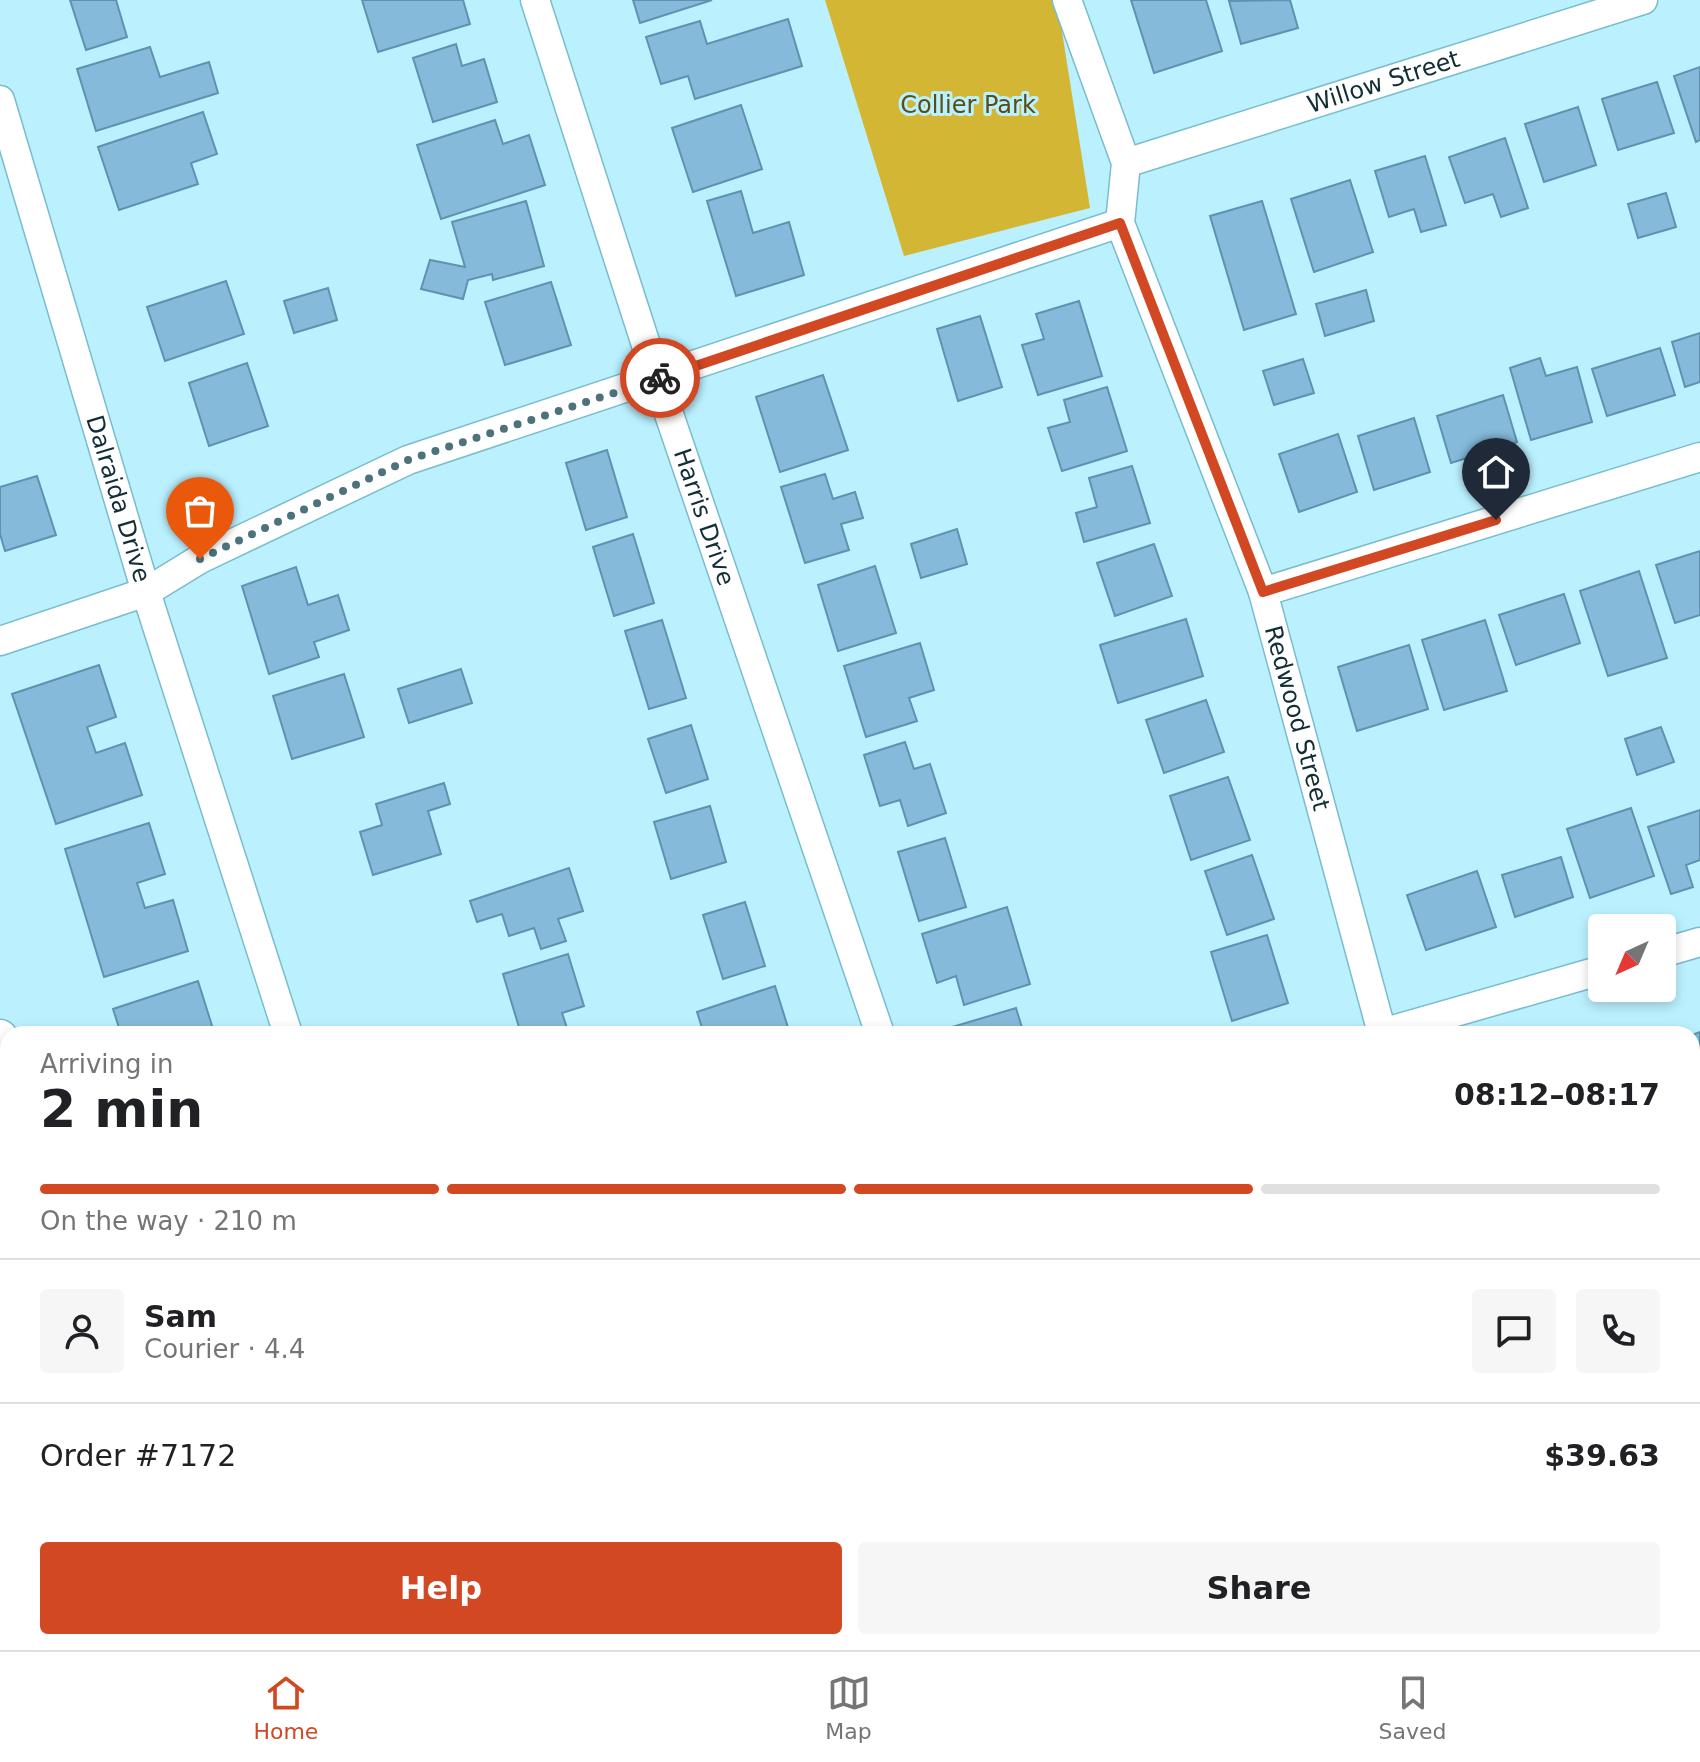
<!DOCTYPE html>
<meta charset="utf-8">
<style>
:root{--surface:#fff;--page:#f6f6f6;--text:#202124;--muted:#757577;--line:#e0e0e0;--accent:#d14823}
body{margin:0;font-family:"DejaVu Sans",sans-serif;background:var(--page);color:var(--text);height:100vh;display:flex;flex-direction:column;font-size:30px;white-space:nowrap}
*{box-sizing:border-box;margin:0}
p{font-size:26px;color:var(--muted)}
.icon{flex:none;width:44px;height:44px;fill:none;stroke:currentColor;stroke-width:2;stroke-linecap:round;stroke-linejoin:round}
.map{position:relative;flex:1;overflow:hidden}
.side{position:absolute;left:0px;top:1026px;width:1700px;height:624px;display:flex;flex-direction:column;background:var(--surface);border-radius:24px 24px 0 0;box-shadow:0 4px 12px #0003}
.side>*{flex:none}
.needle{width:52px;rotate:224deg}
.tools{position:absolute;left:1588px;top:914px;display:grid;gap:16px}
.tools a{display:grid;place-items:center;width:88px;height:88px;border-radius:8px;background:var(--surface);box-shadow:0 4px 12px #0003;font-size:40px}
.pin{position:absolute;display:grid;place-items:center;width:68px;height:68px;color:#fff;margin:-82px -34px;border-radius:50% 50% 50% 0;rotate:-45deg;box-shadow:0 0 8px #0007}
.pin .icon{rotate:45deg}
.courier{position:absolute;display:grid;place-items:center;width:80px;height:80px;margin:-40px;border:6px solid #d14823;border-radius:50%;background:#fff;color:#222;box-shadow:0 2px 10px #0007}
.overview em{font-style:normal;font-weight:600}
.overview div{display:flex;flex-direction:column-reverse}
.overview{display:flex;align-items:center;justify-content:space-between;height:136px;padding:0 40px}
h1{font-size:52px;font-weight:600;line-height:60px}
.bar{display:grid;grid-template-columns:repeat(4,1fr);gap:12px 8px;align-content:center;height:96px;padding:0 40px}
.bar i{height:10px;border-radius:6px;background:var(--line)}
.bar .current{background:var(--accent)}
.bar p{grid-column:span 4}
.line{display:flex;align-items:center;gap:20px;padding:0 40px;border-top:2px solid var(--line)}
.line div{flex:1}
.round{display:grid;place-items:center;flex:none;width:84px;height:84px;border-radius:8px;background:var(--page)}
.primary-button{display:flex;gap:16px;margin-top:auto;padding:16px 40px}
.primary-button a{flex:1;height:92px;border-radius:8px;background:var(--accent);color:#fff;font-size:32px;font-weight:600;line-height:92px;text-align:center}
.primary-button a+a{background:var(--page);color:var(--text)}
.tab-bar{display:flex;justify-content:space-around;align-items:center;height:112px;border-top:2px solid var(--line);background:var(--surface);font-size:22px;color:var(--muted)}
.tab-bar a{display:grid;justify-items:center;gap:4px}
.tab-bar .current{color:var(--accent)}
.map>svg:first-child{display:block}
</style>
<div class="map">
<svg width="1700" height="1650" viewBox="0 0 1700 1650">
<rect width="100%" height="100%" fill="#bbf1ff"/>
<!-- green -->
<g fill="#d4b635">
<polygon points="825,0 1057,0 1090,208 904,256"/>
<polygon points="0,1129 8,1154 8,1642 208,1642 213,1650 1,1650"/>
</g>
<!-- building -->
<g fill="#85bada" stroke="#5e92b0" stroke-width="2">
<polygon points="70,0 116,0 127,37 86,50"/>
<polygon points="362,0 463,0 470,24 378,52"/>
<polygon points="633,0 712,0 640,23"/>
<polygon points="1131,0 1206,0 1222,51 1154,73"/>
<polygon points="1290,0 1298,28 1241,44 1229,1"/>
<polygon points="788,19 802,66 695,99 688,76 661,84 646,37 700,21 707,44"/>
<polygon points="456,44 462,66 484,59 497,102 433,122 413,58"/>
<polygon points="150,47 160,77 209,62 218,93 96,131 77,69"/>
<polygon points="1700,67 1700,140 1696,142 1674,76"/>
<polygon points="1657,82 1674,133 1618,150 1602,99"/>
<polygon points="741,105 762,169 693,192 672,128"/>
<polygon points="1578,107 1596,165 1544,182 1525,124"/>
<polygon points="203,112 217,154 191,163 198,184 119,210 98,147"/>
<polygon points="495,120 503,144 529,135 545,185 441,219 417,145"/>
<polygon points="1505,138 1528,208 1501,217 1493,194 1465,203 1449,157"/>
<polygon points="1425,156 1446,225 1421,232 1414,209 1389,217 1375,171"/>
<polygon points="1350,180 1373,252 1314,272 1291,199"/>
<polygon points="741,191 753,233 789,222 804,275 736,296 707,201"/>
<polygon points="1666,193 1676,227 1638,238 1628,204"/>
<polygon points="526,201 544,266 493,280 492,274 468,280 463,299 421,289 430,260 465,267 452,222"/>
<polygon points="1262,201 1296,314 1244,330 1210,216"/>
<polygon points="226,281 244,334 165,361 147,307"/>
<polygon points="551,282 571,345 505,365 485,302"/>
<polygon points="328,288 337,320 294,333 284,301"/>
<polygon points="1366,290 1374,321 1325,336 1316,304"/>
<polygon points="1079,301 1102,376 1038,395 1022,345 1044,339 1036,314"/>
<polygon points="980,316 1002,387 958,401 937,329"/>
<polygon points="1700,333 1700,382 1685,387 1672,342"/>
<polygon points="1660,348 1675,395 1607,416 1592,369"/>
<polygon points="1540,358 1546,376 1577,367 1592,422 1531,440 1510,368"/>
<polygon points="1303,359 1314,393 1274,405 1263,371"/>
<polygon points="247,363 268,426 209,446 189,383"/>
<polygon points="823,375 848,450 780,472 756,397"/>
<polygon points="1107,387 1127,451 1062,471 1048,428 1070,422 1064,400"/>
<polygon points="1503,395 1517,442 1451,463 1437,416"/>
<polygon points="1414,418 1430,472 1374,490 1358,436"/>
<polygon points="1338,434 1357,492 1299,512 1279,454"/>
<polygon points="607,450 627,517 586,530 566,463"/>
<polygon points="1132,466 1150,523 1084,542 1076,513 1097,507 1089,478"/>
<polygon points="825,474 833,499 855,492 863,518 841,524 849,550 805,563 781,487"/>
<polygon points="37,476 56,535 5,551 0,534 0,487"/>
<polygon points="957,529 967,564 921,578 911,544"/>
<polygon points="633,534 654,603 614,616 593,547"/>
<polygon points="1154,544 1172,596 1115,616 1097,563"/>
<polygon points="1700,551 1700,615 1675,623 1656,565"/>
<polygon points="875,566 896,633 838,651 818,585"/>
<polygon points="296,567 308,605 338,595 349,630 314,642 319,657 269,674 242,586"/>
<polygon points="1639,571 1667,658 1608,676 1580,591"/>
<polygon points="1564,594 1580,643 1516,665 1499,615"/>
<polygon points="1186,619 1203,676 1118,703 1100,645"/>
<polygon points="662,620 686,698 649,709 625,631"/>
<polygon points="1485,620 1507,691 1444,710 1422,640"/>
<polygon points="920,643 934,690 909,698 917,721 866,737 844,666"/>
<polygon points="1409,645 1428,709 1357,731 1338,667"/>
<polygon points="99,665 116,717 87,727 96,753 125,743 142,795 56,824 12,694"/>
<polygon points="461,669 472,703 409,723 398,689"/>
<polygon points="344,674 364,737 292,759 273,696"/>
<polygon points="1206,700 1224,752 1164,773 1146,720"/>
<polygon points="691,725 708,779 666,793 648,739"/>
<polygon points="1661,727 1674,762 1637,775 1625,739"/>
<polygon points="905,742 914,769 930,764 946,813 908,826 900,800 880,806 864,755"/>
<polygon points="1228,777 1250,840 1191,860 1170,796"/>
<polygon points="444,783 450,804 428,811 441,854 373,875 360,832 382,825 376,804"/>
<polygon points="710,806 726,862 671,879 654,822"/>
<polygon points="1631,808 1654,876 1590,898 1567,829"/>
<polygon points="1700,810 1700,860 1686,865 1693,887 1671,894 1648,827"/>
<polygon points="149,823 165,874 137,883 145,908 173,900 188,951 104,977 65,849"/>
<polygon points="945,838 966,907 919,921 898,852"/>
<polygon points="1252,855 1274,919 1227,935 1205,871"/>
<polygon points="1561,857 1573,897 1515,917 1502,875"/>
<polygon points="569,868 583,911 558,919 566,941 541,949 534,928 509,936 502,914 477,922 470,901"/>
<polygon points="1477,871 1496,927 1426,950 1407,895"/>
<polygon points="745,902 765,966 723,979 703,915"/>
<polygon points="1007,907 1030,984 964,1005 956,976 937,983 922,934"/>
<polygon points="1267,935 1288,1003 1232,1021 1211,952"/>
<polygon points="568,954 584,1006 562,1013 569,1034 521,1034 503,974"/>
<polygon points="198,981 214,1032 121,1034 113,1009"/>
<polygon points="775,986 790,1034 704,1034 697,1012"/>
<polygon points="1016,1008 1024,1034 950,1034 949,1028"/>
<polygon points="1700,1032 1700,1089 1699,1090 1692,1067 1692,1035"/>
<polygon points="1692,1367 1700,1393 1700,1553 1692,1556"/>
<polygon points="803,1642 818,1642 820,1650 767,1650"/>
<polygon points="859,1642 905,1642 907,1650 861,1650"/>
<polygon points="1005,1642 1081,1642 1057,1650 1007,1650"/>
</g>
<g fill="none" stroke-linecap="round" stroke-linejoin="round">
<!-- service casing -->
<g stroke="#79bccd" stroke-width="17">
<polyline id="service" points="1604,1642 1606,1650"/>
</g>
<!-- minor casing -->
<g stroke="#79bccd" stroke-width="31">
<g id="minor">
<path id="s1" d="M535 0 657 379 880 1034"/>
<path id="s2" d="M1067 0 1126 163 1120 223 1263 592 1382 1033 1602 970"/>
<path id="s3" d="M0 100 146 592 288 1034"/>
<path id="s4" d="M1126 163 1643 0"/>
<polyline points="1263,592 1700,457"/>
<polyline points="0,641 146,592 200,559 408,460 1120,223"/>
<polyline points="1662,953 1700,942"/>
<polyline points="946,1642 948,1650"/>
</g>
</g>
<!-- tertiary casing -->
<g stroke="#79bccd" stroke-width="37">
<g id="tertiary">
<polyline points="0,1037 8,1062"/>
<polyline points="1692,1234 1700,1232"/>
<polyline points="240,1642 244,1650"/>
<polyline points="404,1650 427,1642"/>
</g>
</g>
<!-- service -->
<use href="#service" stroke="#fff" stroke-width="14"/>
<!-- minor -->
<use href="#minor" stroke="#fff" stroke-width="28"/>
<!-- tertiary -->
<use href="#tertiary" stroke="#fff" stroke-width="34"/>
</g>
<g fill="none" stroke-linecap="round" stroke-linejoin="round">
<!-- done -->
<polyline stroke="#4d727c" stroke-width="8" stroke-dasharray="0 14.4" points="200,559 408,460 660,378"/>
<!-- route -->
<polyline stroke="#d14823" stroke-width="10" points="660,378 1120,223 1263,592 1496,520"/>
</g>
<g text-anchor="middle" stroke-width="6" stroke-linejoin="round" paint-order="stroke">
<!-- street labels -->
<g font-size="24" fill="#122e35" stroke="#bbf1ff">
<text dy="8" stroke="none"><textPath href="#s4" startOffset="270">Willow Street</textPath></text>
<text dy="8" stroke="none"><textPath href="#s3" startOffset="416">Dalraida Drive</textPath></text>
<text dy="8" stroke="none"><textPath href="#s1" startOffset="544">Harris Drive</textPath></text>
<text dy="8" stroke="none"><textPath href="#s2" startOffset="760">Redwood Street</textPath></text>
</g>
<!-- park labels -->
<g font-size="24" fill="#594c15" stroke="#bbf1ff">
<text x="968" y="113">Collier Park</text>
</g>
</g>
</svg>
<div class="tools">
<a><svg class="needle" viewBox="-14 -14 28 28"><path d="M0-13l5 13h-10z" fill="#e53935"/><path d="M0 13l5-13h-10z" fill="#757577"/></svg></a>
</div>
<div class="pin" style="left:200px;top:559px;background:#ea580c"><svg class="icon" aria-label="bag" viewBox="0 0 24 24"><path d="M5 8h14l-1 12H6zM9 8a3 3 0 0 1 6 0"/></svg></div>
<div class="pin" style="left:1496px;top:520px;background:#1f2937"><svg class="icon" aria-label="home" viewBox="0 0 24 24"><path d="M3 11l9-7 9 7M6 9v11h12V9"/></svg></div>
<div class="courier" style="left:660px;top:378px"><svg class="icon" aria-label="bike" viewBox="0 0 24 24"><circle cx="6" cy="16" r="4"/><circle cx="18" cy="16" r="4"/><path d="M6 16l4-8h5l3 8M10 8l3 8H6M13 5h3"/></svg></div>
<section class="side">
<div class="overview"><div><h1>2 min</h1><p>Arriving in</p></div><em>08:12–08:17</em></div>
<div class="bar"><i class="current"></i><i class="current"></i><i class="current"></i><i></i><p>On the way · 210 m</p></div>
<div class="line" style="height:144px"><a class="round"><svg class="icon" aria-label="person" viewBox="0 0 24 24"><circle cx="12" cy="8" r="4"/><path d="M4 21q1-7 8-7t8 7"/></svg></a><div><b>Sam</b><p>Courier · 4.4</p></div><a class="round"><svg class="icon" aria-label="chat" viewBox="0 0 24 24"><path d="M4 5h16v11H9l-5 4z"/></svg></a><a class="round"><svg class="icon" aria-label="phone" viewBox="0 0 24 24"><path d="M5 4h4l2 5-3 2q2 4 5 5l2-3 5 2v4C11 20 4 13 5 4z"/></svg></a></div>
<div class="line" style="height:104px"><div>Order #7172</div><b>$39.63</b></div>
<div class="primary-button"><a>Help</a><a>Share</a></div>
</section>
</div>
<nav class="tab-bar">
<a class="current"><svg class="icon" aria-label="home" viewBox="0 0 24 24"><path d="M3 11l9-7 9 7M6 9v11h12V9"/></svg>Home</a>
<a><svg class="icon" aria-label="map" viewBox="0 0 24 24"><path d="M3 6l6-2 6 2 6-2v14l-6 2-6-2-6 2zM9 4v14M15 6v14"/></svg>Map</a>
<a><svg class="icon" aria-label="saved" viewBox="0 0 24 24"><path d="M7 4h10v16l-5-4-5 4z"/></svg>Saved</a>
</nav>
